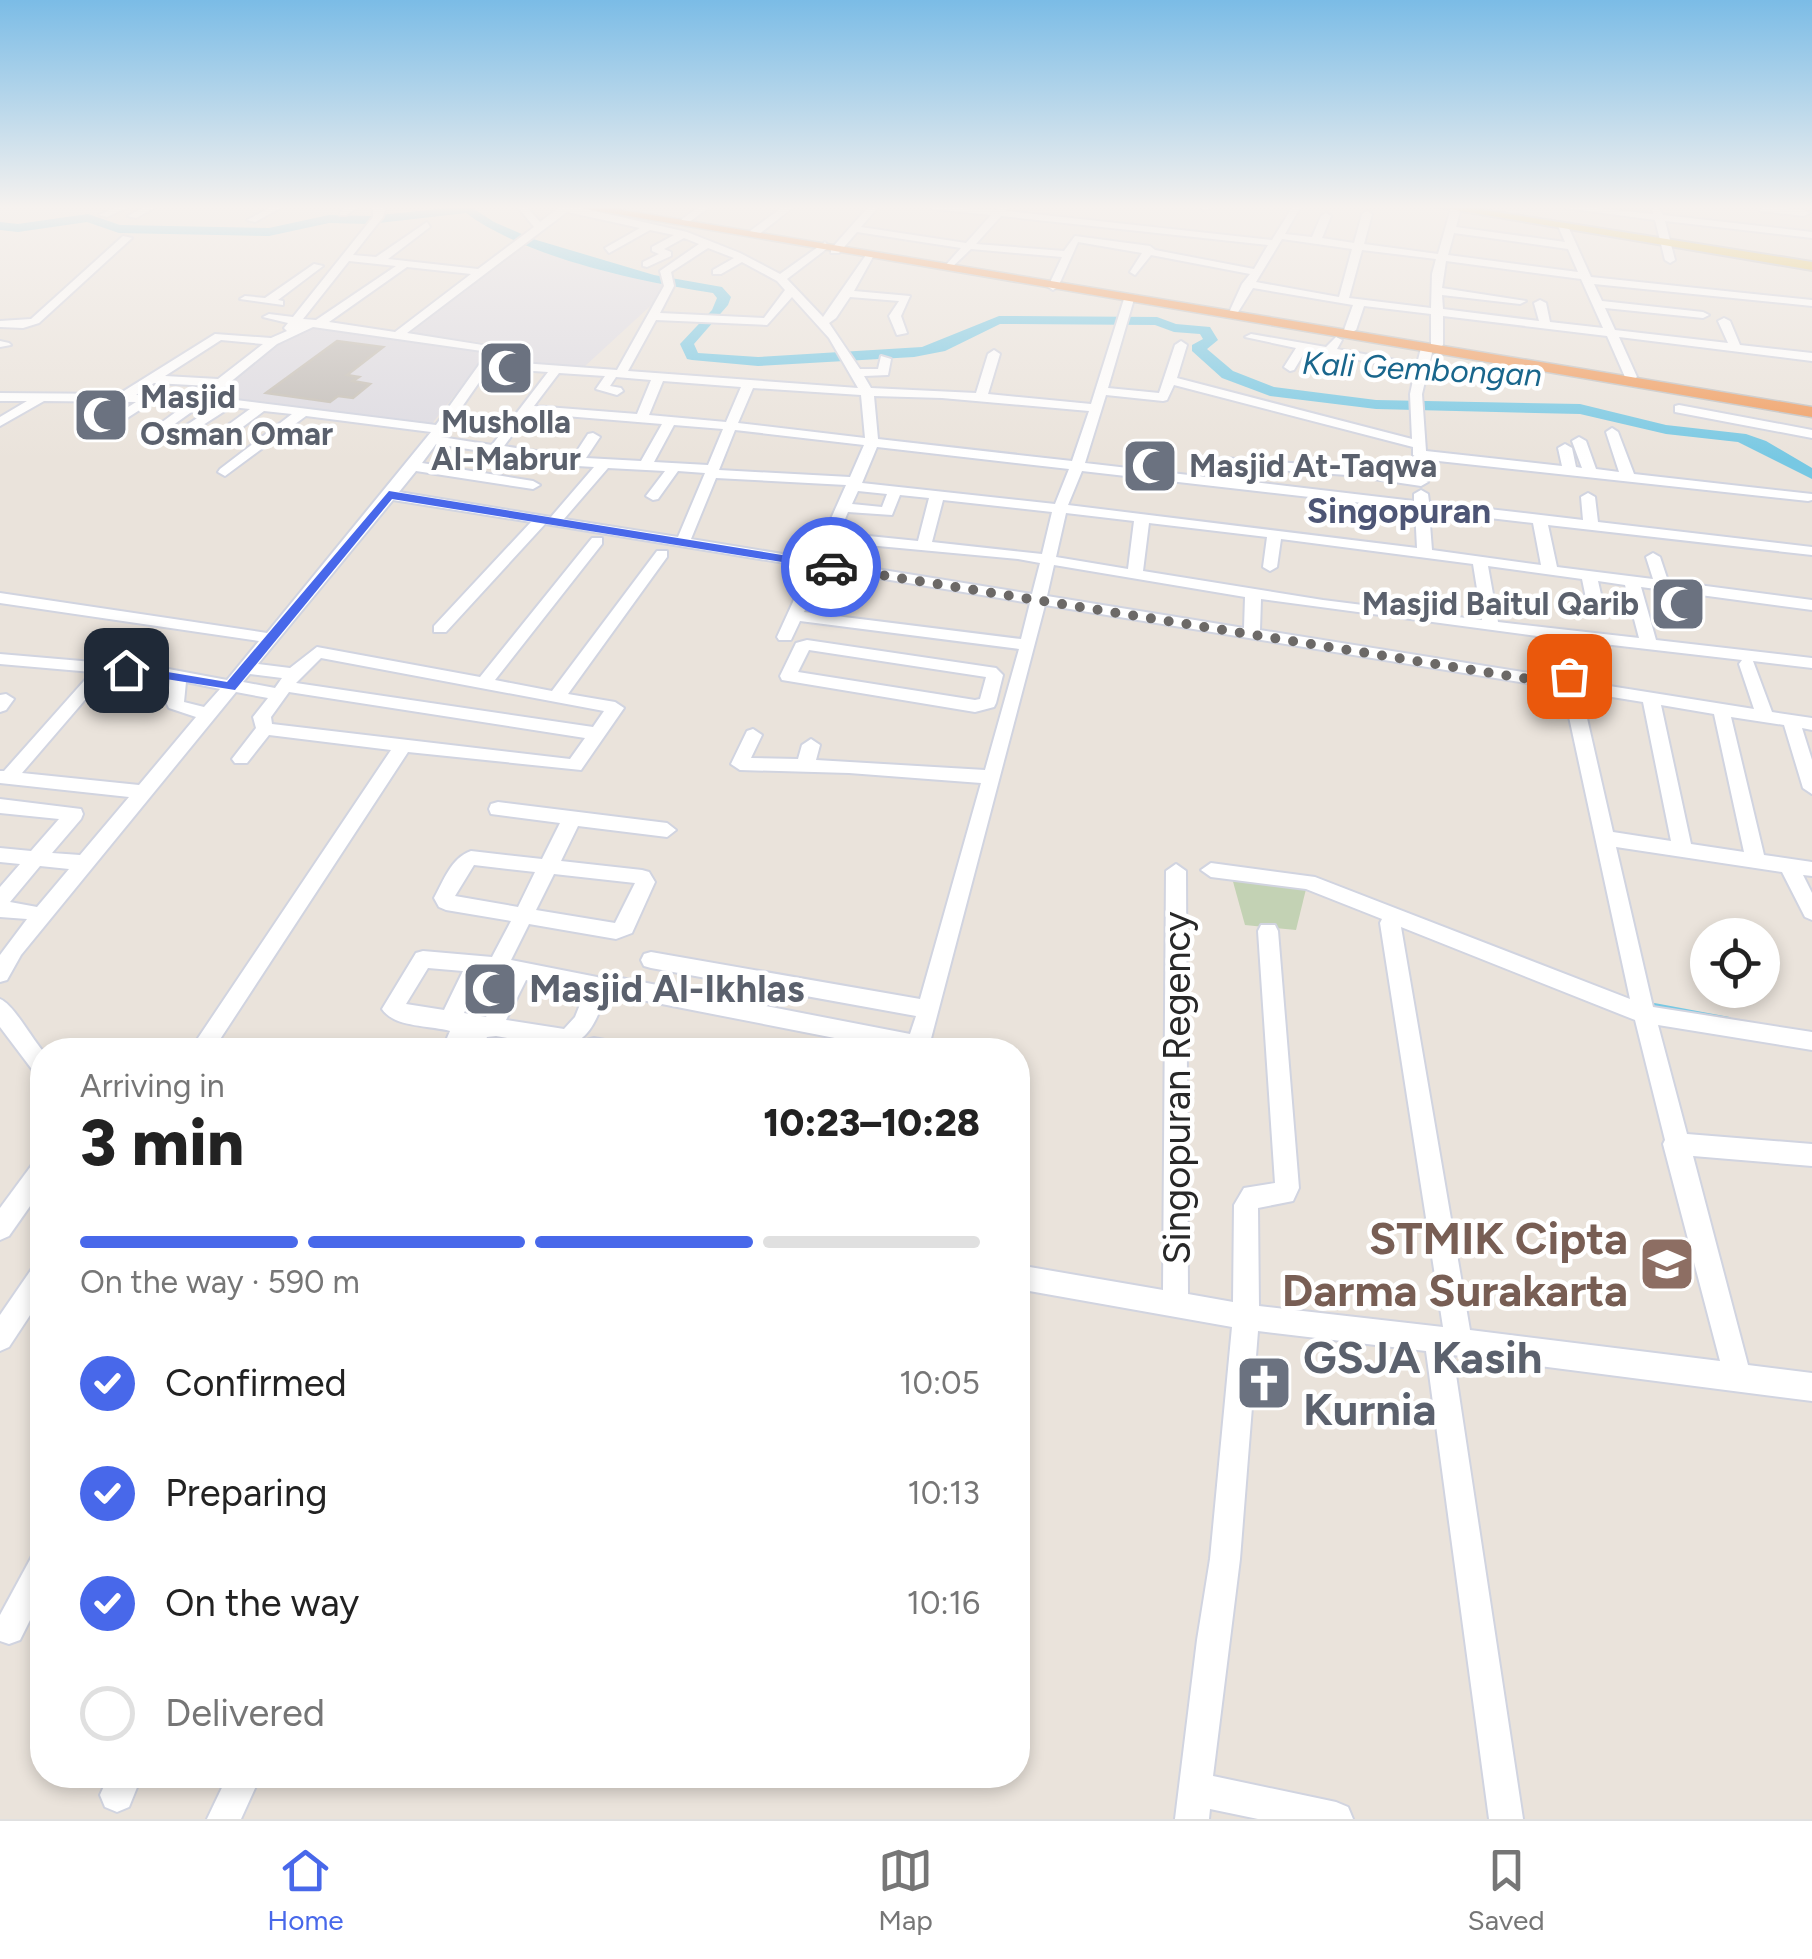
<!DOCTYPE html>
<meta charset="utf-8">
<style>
:root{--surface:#fff;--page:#f6f6f6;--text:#222;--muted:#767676;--line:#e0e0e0;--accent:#4868ea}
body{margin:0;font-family:Figtree,sans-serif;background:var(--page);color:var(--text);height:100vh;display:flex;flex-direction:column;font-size:38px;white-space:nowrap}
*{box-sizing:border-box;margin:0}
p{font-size:32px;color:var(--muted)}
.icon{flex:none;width:55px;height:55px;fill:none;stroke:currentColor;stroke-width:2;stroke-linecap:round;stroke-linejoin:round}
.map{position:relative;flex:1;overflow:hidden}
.side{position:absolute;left:30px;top:1038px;width:1000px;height:750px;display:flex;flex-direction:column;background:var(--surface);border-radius:40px;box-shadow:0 5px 15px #0003}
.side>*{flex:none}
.tools{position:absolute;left:1690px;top:918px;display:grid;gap:20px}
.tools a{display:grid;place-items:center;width:90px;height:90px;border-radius:50%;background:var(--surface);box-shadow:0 5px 15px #0003;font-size:50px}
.pin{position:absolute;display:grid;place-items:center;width:85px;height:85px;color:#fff;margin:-42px;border-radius:20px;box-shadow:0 5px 15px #0006}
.courier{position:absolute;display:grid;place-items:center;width:100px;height:100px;margin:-50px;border:8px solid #4868ea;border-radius:50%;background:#fff;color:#222;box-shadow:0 2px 12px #0007}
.head em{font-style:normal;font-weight:800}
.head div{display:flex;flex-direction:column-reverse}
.head{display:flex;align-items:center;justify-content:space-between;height:170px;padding:0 50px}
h1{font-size:65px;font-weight:800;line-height:75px}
.bar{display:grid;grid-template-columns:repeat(4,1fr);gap:15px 10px;align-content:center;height:120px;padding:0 50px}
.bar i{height:12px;border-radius:8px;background:var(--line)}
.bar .on{background:var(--accent)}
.bar p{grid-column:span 4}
ol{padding:0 50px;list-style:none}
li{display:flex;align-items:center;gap:30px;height:110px}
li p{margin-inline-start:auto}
li .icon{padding:10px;border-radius:50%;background:var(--accent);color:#fff;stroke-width:4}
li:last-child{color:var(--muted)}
li i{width:55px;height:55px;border:5px solid var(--line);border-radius:50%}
.tab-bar{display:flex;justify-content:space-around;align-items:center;height:140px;border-top:2px solid var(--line);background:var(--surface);font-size:28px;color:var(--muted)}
.tab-bar a{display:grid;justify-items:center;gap:5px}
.tab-bar .on{color:var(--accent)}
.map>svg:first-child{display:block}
</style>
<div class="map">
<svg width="1812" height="1819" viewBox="0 0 1812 1819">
<rect width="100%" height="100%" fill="#eae3db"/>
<!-- industrial -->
<g fill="#dddbe2">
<polygon points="519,245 671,287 584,367 494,362 494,344 403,332"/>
<polygon points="313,326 481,351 483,359 431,425 210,395 290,332"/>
</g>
<!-- cemetery -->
<polygon fill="#c3d2b4" points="1232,878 1307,885 1296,930 1245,925"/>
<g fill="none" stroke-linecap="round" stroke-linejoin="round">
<!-- stream -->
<polyline stroke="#77c8e3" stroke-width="4" points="1654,1005 1729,1019"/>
<!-- river -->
<path fill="#77c8e3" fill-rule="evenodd" d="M469 206 494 222 533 239 654 275 722 287 731 297 728 305 694 344 698 353 758 357 922 347 999 316 1157 317 1176 324 1210 327 1218 340 1207 349 1233 371 1274 387 1376 400 1580 404 1666 425 1746 434 1766 441 1812 468V479L1738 442 1666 434 1580 414 1376 409 1270 396 1222 378 1192 351V345L1203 339 1200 334 1174 332 1155 325 1000 324 945 351 914 357 758 366 692 360 687 359 680 344 712 310 717 298 713 293C637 281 527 258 466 213L370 224 329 223 269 236 119 233 87 222 18 232 0 230V222L18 224 88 214 120 225 269 228 329 215 370 216Z"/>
</g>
<!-- building -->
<polygon fill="#c2bdb8" stroke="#c5bfb5" stroke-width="2.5" points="337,341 383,347 347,375 359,377 353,381 370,384 353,398 338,396 330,402 266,393"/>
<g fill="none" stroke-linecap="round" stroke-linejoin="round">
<!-- minor casing -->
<g stroke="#d1d4e0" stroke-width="4">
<g id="minor">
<polygon points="118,206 130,206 107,217 99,215"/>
<polygon points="146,206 158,206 136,218 128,216"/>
<polygon points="273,206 284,206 255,222 247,220"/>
<polygon points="349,206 360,206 346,215 340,215 340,211"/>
<path d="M373 206H382L385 210 383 217 353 255 376 257 427 222 430 227 388 259 478 269 534 227 517 206H526L540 222 561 206H572L687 232 740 253 780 274 825 242 829 247 787 279 823 317 866 255H874L854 291 910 296 901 316 907 333 897 335 889 316 899 301 850 297 836 318 829 323 860 369H878L881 356 891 359 888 375 864 376 871 388 976 393 988 354 994 350 1000 354 988 394 1091 404 1124 299 1129 296 1134 299 1108 388 1159 393 1175 345 1181 341 1187 345 1177 378 1412 439 1410 394 1415 371 1333 355 1321 375 1317 376 1311 372 1322 353 1306 350 1294 370 1290 371 1284 367 1296 348 1245 337 1251 334 1326 347 1336 337 1342 340 1337 349 1417 364 1421 348 1427 344 1433 348 1429 366 1487 380 1481 384 1427 373 1422 394 1426 451 1562 466 1558 448 1565 444 1572 448 1576 467 1582 468 1572 441 1579 437 1586 441 1596 469 1619 472 1606 432 1612 428 1618 432 1634 474 1812 494V500L1808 501 1420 459 1413 455V447L1174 385 1167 400 1163 401 1106 395 1085 463 1206 477 1208 460 1223 458 1347 467 1421 478 1428 482 1421 486 1347 475 1223 466H1220V478L1414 501V494L1421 490 1428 494 1429 502 1583 520 1581 497 1588 493 1595 497 1598 522 1812 547V555L1548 525 1557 567 1653 579 1646 557 1653 553 1660 557 1668 581 1812 600V610L1641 587 1656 640 1812 658V668L1753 661 1772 712 1812 718V730L1802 728 1812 760V794L1803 788 1784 725 1731 717 1764 855 1812 862V876L1803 875 1812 893V920L1805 917 1782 872 1616 847 1653 1007 1812 1032V1050L1658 1025 1687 1134 1812 1144V1166L1693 1156 1748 1365 1812 1373V1401L1453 1355 1523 1819H1489L1426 1351 1258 1331 1240 1559 1213 1776 1336 1802 1348 1807 1353 1819H1258L1210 1809 1209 1819H1175L1197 1640 1210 1559 1232 1327 1018 1289V1265L1163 1290 1166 871 1176 864 1186 871 1188 1294 1233 1302 1234 1205 1244 1188 1275 1183 1258 931 1261 925H1275L1278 931 1299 1188 1293 1201 1258 1208 1259 1306 1443 1327 1380 923 1382 919 1306 889 1211 877 1201 870 1211 863 1315 877 1630 999 1563 689 1045 605 928 1050H896L621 996 614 993 610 987 614 981 621 978 910 1034 916 1016 651 968 644 966 641 960 644 954 651 952 920 999 981 783 849 773 740 770 731 764 747 731 753 729 762 735 751 758 798 759 802 745 811 739 820 745 816 760 985 770 1019 649 800 621 791 640H779L777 637 809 567 545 524 446 632H434V626L531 522 393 500 258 664 290 668 317 647 480 677 592 538H602V544L495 680 552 691 657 551H667V557L568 694 615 702 624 708 581 770 408 752 213 1050H190L391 750 269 735 247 763H235L232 759 256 728 253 717 268 698 236 692 21 955 7 980 0 982V955L27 919 0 917V887L20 864 0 862V848L31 851 59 819 0 813V799L81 809 83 814 81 819 52 853 80 855 129 797 0 783V771H4L92 672 0 664V654L163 668 227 680 259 641 0 603V593L267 633 431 432 306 416 225 476 218 472 220 469 292 414 264 411 220 444H210V438L250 409 231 407 175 443 168 439 170 436 217 405 204 403 155 438 150 437V431L188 403 152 402 110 429 105 428V422L136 402 44 401 0 426V417L27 401H0V393L119 394 215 334 271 338 287 331 284 328 288 323 263 317 269 314 293 317 373 217ZM567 212 640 228 605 248 609 253 650 230 674 235 652 247V251L659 254 643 262V266L647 267 671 256V252L664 249 684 238 699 244 660 271 664 286 617 370 494 361 499 354 489 346 407 333ZM708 248 734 258 713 270V274H721L742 262 777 281 785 290 764 318 660 313 674 286 671 272ZM349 261 396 266 316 320 303 319ZM407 267 471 274 395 332 329 322ZM792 297 829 338 858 388 628 371 656 320 767 325ZM313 327 482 351 486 355 436 425 212 397 277 344ZM221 340 263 344 218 379 165 376ZM489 368 548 372 492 445 441 437ZM559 373 605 376 596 389 617 395 623 391 621 388 610 386 616 377 651 380 637 414 534 406ZM663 381 741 387 726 422 649 415ZM154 383 210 386 198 395H136ZM753 388 861 395 865 438 738 423ZM874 396 942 398 1089 411 1072 461 878 439ZM529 413 662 424 641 461 586 458 600 437 593 433 588 434 573 457 504 446ZM674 425 723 429 708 465 654 462ZM735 430 864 445 850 477 719 470ZM436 444 577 466 594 467 551 517 399 492 416 471 533 489 540 485 533 481 422 463ZM877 447 1069 469 1055 504 862 483ZM608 468 665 471 646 496 653 500 658 499 678 471 705 473 678 537 564 519ZM1082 471 1415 509 1417 548 1068 505ZM716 478 846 485 813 559 691 539ZM858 491 887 494 882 507 852 504ZM900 495 929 498 918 541 839 533 848 512 892 515ZM943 500 1052 512 1042 554 932 542ZM1429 511 1533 523 1541 565 1432 550ZM1066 513 1134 521 1128 569 1056 557ZM1149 523 1267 537 1263 567 1270 571 1277 567 1281 539 1473 564 1482 620 1323 600 1143 571ZM835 542 1018 559 1040 563 1032 594 827 561ZM1054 565 1245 597 1244 628 1047 596ZM1488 566 1582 579 1588 608 1596 613 1604 608 1598 581 1625 585 1639 638 1498 622ZM823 569 1030 603 1021 639 804 612ZM1261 599 1552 638 1561 678 1260 630ZM1569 640 1742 660 1739 664 1754 709 1578 681ZM321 658 604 711 593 727 296 683ZM108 673 170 679 167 704 169 708 196 717 139 785 22 773ZM250 674 282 678 275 688 243 682ZM186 682 220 689 204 707 184 702ZM289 692 585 738 570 759 272 724 271 717ZM1581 692 1643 702 1671 841 1613 832ZM1661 705 1714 714 1744 852 1691 844ZM40 866 69 869 37 907 10 902ZM1401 927 1635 1020 1665 1140 1663 1144 1720 1361 1470 1330Z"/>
<polygon points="700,206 711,206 688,223 682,223 682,219"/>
<polygon points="784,206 795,206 758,235 750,235 750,231"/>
<path d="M869 206H879L861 227 966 243 991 215 932 209 928 206 996 210 1000 206H1009L1006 211 1272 240 1293 206H1301L1285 234 1312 237 1321 216 1326 213 1331 216 1322 238 1354 243 1362 214 1367 211 1372 214 1364 244 1438 254 1451 208 1458 206 1461 208 1456 227 1565 242 1558 226 1567 224 1591 277 1812 300V306L1594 284 1602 301 1703 312 1709 315 1703 318 1605 308 1615 330 1728 343 1718 321 1724 318 1730 321 1740 345 1812 353V361L1619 337 1637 377 1631 381 1625 377 1607 336 1443 316V345L1437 349 1431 345V314L1364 306 1356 330 1350 333 1344 330 1353 305 1253 288 1235 317H1227L1242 284 1250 274 1151 255 1135 275 1130 272 1142 253 1078 242 1058 287 1053 290 1048 287 1062 257 971 249 950 269 945 266 961 248 857 232 839 253H831V249ZM1001 216 1268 245 1254 269 1155 250 1150 246 1075 236 1064 251 976 244ZM1454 233 1568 249 1578 272 1448 255ZM1282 239 1352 249 1339 297 1256 282ZM1362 250 1436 259 1432 274 1431 308 1349 298ZM1446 261 1581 279 1603 328 1550 322 1546 303 1540 300 1534 303 1539 321 1443 309 1442 295 1520 304 1526 301 1442 288Z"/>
<polygon points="1202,206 1210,206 1211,208 1203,210"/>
<polygon points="1550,206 1577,206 1653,214 1652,209 1657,206 1663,215 1812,232 1812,238 1665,221 1675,260 1670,263 1665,260 1655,220"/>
<polygon points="1763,206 1804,210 1809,213 1804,216 1760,211"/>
<polygon points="123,236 132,238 39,323 23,328 0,327 0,321 31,319"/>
<polygon points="314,264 323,266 278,300 283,301 283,305 240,299 245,296 265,298"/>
<polygon points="0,341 9,343 11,345 0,347"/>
<polygon points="1679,405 1812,430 1812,438 1675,412 1675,406"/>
<path d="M807 640 996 668 1003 675 996 703 994 707 975 712 782 680 780 676 796 643ZM809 650 986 677 980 699 975 700 798 672Z"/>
<polygon points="6,694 14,699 6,710 0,712 0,695"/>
<path d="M498 802 667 823 676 830 667 837 578 826 561 861 642 870 649 872 655 882 632 933 616 939 529 924 511 960 597 977 604 980 608 986C586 1064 563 1047 496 1036L487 1037 481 1050H442L450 1031C429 1025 395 1028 382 1009L416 953 423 951 492 957 511 921 446 910 439 907 434 898C444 880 451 858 471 851L542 859 560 823 491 814 489 809 491 804ZM474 865 535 872 518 907 455 896ZM554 874 635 883 615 923 536 910ZM428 968 463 971 444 1010 406 1004ZM483 973 507 976 486 1017 464 1013ZM526 980 585 992 575 1017 564 1029 506 1020Z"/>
<path d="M0 999C13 1004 31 1037 42 1050V1074L34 1072 0 1027Z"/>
<polygon points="594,1038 621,1043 624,1050 584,1050 586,1040"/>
<polygon points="42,1159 42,1189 9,1236 0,1240 0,1208 34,1162"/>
<polygon points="42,1264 42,1297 9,1347 0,1351 0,1315 33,1267"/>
<polygon points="42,1551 42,1596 20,1640 9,1644 0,1641 0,1615 32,1556"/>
<polygon points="109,1775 142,1775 129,1807 117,1812 105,1807 100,1795"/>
<polygon points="228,1775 261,1775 241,1819 207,1819"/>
</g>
</g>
<!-- major casing -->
<g stroke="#c3c3c3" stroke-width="4">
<polygon id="major" points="1432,206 1458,206 1812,262 1812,270"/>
</g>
<!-- highway casing -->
<g stroke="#c3c3c3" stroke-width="3">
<polygon id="highway" points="570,206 598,206 1812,407 1812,417"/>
</g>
<!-- minor -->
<use href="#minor" fill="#fff" fill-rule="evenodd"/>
<!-- major -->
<use href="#major" fill="#e4c566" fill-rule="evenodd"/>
<!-- highway -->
<use href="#highway" fill="#f09d60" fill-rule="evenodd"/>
</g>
<!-- sky -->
<linearGradient id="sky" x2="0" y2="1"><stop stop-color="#7bbce6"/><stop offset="0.45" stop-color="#f6f2ef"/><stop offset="1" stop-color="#f6f2ef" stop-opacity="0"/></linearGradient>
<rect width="1812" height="460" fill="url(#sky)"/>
<!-- route -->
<polygon fill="#4868ea" points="389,491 831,563 837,567 831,570 392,499 235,690 122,672 122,667 126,665 227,682"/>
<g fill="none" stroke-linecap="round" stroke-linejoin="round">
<!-- done -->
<polyline stroke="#6c6967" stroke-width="10" stroke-dasharray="0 18" points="831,567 1572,686 1569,676"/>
</g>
<!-- icons -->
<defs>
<g id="mosque-square" transform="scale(2.875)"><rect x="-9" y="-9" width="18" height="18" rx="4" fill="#6b7280" stroke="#fff"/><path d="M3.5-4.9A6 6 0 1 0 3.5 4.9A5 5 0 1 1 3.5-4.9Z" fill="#fff"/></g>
<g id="university-square" transform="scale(2.875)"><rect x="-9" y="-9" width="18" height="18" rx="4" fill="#8d6e63" stroke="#fff"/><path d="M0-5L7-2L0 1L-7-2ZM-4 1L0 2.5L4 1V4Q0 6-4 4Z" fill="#fff"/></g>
<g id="church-square" transform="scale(2.875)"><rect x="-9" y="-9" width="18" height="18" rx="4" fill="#6b7280" stroke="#fff"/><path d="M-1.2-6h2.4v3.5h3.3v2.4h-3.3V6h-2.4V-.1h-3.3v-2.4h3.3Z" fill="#fff"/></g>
</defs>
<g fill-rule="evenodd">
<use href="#mosque-square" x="506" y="368"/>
<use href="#mosque-square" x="101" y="415"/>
<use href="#mosque-square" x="1150" y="466"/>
<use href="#mosque-square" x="1678" y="604"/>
<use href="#mosque-square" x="490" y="989"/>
<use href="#university-square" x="1667" y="1264"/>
<use href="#church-square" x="1264" y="1383"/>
</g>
<g text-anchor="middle" stroke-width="9" stroke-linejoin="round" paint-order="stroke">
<!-- far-water labels -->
<g font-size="32" font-style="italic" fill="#19668c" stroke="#fff">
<text transform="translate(1422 369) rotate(3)" y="11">Kali Gembongan</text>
</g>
<!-- far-worship labels -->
<g font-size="32" font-weight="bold" fill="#5b616d" stroke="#fff" text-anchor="start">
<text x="140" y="408">Masjid<tspan x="140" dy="37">Osman Omar</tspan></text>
<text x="506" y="433" text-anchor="middle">Musholla<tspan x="506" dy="37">Al-Mabrur</tspan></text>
<text x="1189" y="477">Masjid At-Taqwa</text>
<text x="1639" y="615" text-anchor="end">Masjid Baitul Qarib</text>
</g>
<!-- far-quarter labels -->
<g font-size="35" font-weight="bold" fill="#4d5575" stroke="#fff">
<text x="1399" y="523">Singopuran</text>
</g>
<!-- worship labels -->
<g font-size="38" font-weight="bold" fill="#5b616d" stroke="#fff" text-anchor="start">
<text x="529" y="1002">Masjid Al-Ikhlas</text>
</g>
<!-- street labels -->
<g font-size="38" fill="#282828" stroke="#fff">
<text transform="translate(1177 1088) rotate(-90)" y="13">Singopuran Regency</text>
</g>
<!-- near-education labels -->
<g font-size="45" font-weight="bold" fill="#785e54" stroke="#fff" text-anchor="end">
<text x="1628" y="1254">STMIK Cipta<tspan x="1628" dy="52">Darma Surakarta</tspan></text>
</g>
<!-- near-worship labels -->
<g font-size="45" font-weight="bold" fill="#5b616d" stroke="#fff" text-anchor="start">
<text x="1303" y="1373">GSJA Kasih<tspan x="1303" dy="52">Kurnia</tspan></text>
</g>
</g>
</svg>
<div class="tools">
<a><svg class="icon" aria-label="locate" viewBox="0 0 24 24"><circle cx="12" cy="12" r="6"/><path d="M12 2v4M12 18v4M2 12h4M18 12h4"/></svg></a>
</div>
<div class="pin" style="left:1569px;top:676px;background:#ea580c"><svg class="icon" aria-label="bag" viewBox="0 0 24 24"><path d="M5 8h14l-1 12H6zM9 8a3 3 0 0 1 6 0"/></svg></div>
<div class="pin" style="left:126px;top:670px;background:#1f2937"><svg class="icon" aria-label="home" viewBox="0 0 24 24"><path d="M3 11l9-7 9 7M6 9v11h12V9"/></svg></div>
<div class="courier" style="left:831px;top:567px"><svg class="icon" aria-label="car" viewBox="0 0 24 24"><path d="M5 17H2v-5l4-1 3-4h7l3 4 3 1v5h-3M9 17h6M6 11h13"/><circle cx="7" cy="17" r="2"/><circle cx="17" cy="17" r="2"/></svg></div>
<section class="side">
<div class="head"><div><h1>3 min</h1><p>Arriving in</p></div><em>10:23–10:28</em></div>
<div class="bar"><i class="on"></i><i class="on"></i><i class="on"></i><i></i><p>On the way · 590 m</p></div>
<ol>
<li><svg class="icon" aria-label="check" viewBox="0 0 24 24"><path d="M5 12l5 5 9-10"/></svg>Confirmed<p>10:05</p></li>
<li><svg class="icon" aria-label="check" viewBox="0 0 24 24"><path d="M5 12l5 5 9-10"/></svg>Preparing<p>10:13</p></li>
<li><svg class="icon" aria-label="check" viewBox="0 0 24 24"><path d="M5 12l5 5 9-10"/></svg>On the way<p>10:16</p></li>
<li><i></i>Delivered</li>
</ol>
</section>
</div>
<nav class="tab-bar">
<a class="on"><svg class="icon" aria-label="home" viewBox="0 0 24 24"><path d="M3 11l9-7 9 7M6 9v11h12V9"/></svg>Home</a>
<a><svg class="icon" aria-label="map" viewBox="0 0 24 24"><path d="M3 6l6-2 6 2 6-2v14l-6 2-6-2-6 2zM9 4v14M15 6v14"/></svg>Map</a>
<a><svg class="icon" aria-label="saved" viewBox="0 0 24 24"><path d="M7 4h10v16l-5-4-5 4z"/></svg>Saved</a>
</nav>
